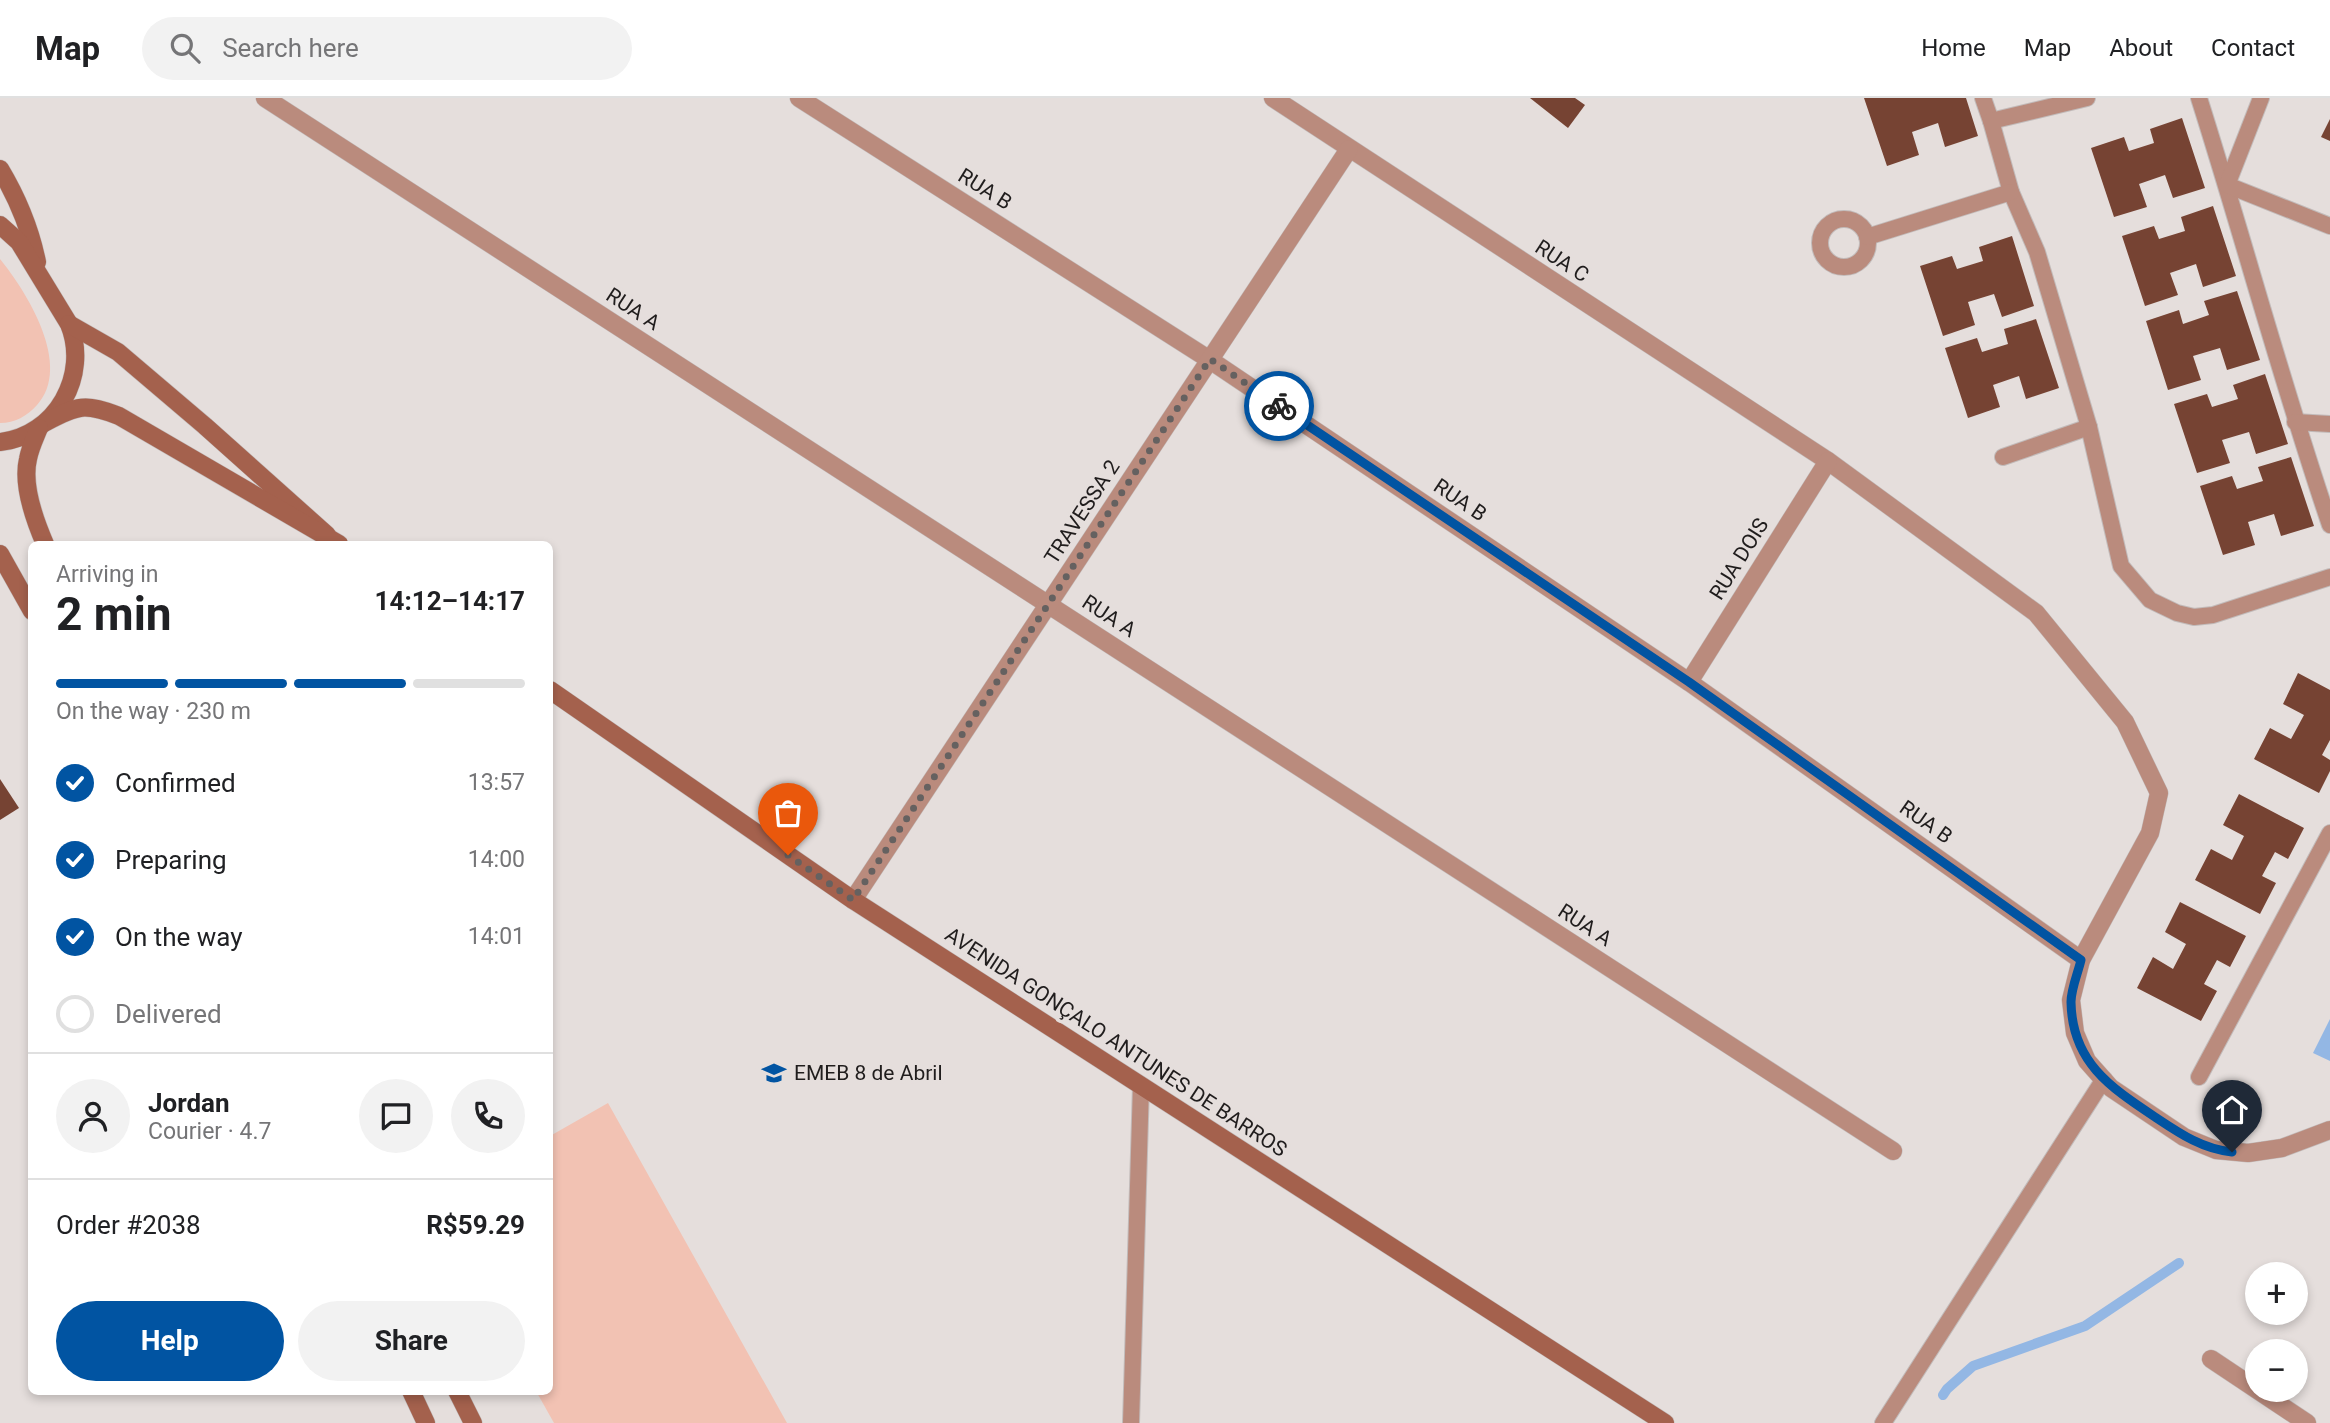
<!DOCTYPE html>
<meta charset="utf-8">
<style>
:root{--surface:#fff;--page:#f2f2f2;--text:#202124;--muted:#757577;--line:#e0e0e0;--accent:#0154a2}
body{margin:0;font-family:Roboto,sans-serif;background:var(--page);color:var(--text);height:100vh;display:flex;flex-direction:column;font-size:26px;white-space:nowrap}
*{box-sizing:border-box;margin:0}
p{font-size:23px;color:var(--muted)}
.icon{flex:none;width:38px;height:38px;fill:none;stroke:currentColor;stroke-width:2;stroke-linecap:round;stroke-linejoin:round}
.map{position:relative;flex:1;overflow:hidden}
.panel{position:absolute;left:28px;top:443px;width:525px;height:854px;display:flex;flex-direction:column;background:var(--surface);border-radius:10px;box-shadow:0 4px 10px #0003}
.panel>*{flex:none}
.fabs{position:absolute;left:2245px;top:1164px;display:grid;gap:14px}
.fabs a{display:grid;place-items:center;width:63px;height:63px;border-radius:50%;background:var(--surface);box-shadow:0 4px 10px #0003;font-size:35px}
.pin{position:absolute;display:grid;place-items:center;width:60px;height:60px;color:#fff;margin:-72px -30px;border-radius:50% 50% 50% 0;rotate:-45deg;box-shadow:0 0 7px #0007}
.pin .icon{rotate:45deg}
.courier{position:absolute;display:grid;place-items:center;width:70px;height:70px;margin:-35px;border:5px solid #0154a2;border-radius:50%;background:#fff;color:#222;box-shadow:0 2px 9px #0007}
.headline em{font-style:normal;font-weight:700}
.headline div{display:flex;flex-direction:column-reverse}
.headline{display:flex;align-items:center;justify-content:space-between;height:119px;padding:0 28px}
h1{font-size:46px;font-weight:700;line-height:52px}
.bar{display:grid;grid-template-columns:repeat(4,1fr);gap:10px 7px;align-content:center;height:84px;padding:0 28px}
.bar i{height:9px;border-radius:5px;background:var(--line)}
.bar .on{background:var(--accent)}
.bar p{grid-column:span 4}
.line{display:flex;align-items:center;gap:18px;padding:0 28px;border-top:2px solid var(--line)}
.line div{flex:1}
.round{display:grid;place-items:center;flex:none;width:74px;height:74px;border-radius:37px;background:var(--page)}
ol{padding:0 28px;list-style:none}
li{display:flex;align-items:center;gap:21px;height:77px}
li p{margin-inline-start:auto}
li .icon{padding:7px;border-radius:50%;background:var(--accent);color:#fff;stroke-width:4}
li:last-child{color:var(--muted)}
li i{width:38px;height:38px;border:4px solid var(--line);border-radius:50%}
.action{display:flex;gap:14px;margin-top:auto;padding:14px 28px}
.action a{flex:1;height:80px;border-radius:42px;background:var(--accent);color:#fff;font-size:28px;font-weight:700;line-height:80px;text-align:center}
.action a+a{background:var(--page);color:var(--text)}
header{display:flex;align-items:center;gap:42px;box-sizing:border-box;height:98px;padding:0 35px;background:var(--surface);border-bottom:2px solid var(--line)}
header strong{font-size:33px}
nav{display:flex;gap:38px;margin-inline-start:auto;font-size:24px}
.search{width:490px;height:63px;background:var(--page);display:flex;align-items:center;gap:18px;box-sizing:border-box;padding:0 24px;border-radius:38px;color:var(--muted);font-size:26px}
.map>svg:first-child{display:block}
</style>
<header>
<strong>Map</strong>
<div class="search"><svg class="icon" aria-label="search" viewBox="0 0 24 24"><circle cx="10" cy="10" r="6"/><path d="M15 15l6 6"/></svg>Search here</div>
<nav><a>Home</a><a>Map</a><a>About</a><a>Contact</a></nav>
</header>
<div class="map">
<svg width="2330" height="1325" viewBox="0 0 2330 1325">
<rect width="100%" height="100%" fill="#e5dedc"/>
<!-- green -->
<g fill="#f2c2b3">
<path d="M0 161C27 194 73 268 37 307 27 318 15 325 0 325Z"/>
<polygon points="608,1005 787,1325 554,1325 536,1293 550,1293 550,1038"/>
</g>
<!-- water -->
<polygon fill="#93b7e4" points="2330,921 2330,963 2313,955"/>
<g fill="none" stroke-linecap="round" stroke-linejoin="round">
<!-- stream -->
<polyline stroke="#93b7e4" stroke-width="10" points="1943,1297 1947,1291 1973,1268 2085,1228 2179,1165"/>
</g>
<!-- building -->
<g fill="#764333">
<polygon points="1530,0 1575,0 1585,7 1568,30"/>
<polygon points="1864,0 1966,0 1978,38 1945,49 1938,25 1912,34 1919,57 1887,68"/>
<polygon points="2182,20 2205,90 2173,100 2165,77 2139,86 2147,109 2114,119 2091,50 2124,39 2129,53 2154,45 2150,31"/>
<polygon points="2330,21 2330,43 2321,39"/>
<polygon points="2213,108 2236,178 2203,189 2196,166 2170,175 2178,197 2145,208 2122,138 2154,128 2159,141 2185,133 2181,119"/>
<polygon points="2012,138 2034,208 2002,219 1994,196 1968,204 1975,227 1943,238 1920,168 1952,158 1957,171 1983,163 1979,149"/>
<polygon points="2237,193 2260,262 2227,272 2220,250 2193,258 2201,282 2168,292 2146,223 2179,212 2183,226 2209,217 2204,203"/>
<polygon points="2036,221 2059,290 2026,301 2019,278 1993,287 2000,309 1968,320 1945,250 1977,240 1982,254 2008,246 2004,231"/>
<polygon points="2265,276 2288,346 2256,356 2249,334 2222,342 2230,365 2197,375 2174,306 2207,296 2212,309 2238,301 2233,287"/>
<polygon points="2291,359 2314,428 2281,438 2274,416 2248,424 2255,447 2223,457 2200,388 2232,378 2237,391 2263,383 2258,369"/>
<polygon points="2298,575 2330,592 2330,642 2322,657 2330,662 2330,673 2319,695 2254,661 2270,630 2291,641 2304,617 2283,606"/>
<polygon points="0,681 19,710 0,722"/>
<polygon points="2239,696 2304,730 2288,761 2275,754 2262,778 2276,785 2260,816 2195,782 2211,751 2232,762 2244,738 2223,727"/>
<polygon points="2180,804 2246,838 2230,869 2217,862 2204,886 2217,893 2201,923 2137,890 2153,859 2173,871 2186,846 2165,834"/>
</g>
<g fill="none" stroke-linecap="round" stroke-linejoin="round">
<!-- service casing -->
<g stroke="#c2bbba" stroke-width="18">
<g id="service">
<polyline points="1983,0 1991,23"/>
<polyline points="2087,0 1991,23 2011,94 2037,154 2089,329 2121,468 2150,502 2177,515 2194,519 2213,517 2330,479"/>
<path d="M2199 0C2244 142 2282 286 2330 427"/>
<polyline points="2261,0 2227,87 2330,128"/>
<circle cx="1844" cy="145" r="24"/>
<polyline points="1867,139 2011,94"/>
<polyline points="2295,324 2330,326"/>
<polyline points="2003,359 2089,329"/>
<polyline points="2199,979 2330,735"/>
<polyline points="1131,1325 1141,987"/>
<polyline points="1883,1325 2104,981"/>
</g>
</g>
<!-- minor casing -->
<g stroke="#c2bbba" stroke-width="19">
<g id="minor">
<polyline points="265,0 1893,1053"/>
<polyline points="799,0 1210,262 1689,584 2081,862"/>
<polyline points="1273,0 1828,363 2036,515 2125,624 2159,695 2150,735 2081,862 2071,902 2075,935 2087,963 2111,990 2184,1039 2216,1052 2248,1055 2282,1050 2330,1032"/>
<polyline points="1689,584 1828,363"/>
<polyline points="853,802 1349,51"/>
<polyline points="2211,1261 2307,1325"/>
</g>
</g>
<!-- secondary casing -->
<g stroke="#c2bbba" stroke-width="19">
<g id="secondary">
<path d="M0 71C18 101 30 130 37 164"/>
<path d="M0 127 19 144 69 226C90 277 56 338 0 344"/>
<polyline points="69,226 118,254 205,328 327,437"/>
<path d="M46 324C78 307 85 305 119 318L339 446"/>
<path d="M39 330C35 340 30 350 28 361 22 386 35 423 45 446"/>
<polyline points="0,456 32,513"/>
<polyline points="550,592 853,802 1665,1325"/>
<polyline points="411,1293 426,1325"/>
<polyline points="457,1293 473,1325"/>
</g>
</g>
<!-- service -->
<use href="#service" stroke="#ba8b7d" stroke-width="16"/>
<!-- minor -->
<use href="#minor" stroke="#ba8b7d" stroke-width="18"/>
<!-- secondary -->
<use href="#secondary" stroke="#a4614d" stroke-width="18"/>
</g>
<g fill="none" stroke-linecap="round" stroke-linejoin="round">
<!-- done -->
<polyline stroke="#656160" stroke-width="7" stroke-dasharray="0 12.6" points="788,757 853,802 1210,261 1279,308"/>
<!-- route -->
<path stroke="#0154a2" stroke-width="9" d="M1279 308 1689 584 2081 862C2078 875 2071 891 2071 904 2072 964 2110 989 2155 1019 2179 1035 2202 1051 2232 1054"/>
</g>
<!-- icons -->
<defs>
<g id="school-bare" transform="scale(1.89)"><path d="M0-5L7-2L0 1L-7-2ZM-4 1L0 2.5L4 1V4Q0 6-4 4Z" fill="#0154a2" stroke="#e5dedc" stroke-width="2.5" paint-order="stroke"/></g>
</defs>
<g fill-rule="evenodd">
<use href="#school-bare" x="774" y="975"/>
</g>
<g text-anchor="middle" stroke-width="7" stroke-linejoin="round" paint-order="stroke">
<!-- street labels -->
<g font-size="21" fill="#201d1d" stroke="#e5dedc">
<text transform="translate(985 91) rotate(32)" y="7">RUA B</text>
<text transform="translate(1562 163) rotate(33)" y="7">RUA C</text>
<text transform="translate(633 211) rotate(33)" y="7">RUA A</text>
<text transform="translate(1460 402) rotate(34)" y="7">RUA B</text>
<text transform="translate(1082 414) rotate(-57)" y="7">TRAVESSA 2</text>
<text transform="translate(1739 461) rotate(-58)" y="7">RUA DOIS</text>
<text transform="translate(1109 518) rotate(33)" y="7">RUA A</text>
<text transform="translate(1926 724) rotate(35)" y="7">RUA B</text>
<text transform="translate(1585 827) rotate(33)" y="7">RUA A</text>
<text transform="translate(1116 944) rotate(33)" y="7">AVENIDA GONÇALO ANTUNES DE BARROS</text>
</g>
<!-- poi labels -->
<g font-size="21" fill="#201d1d" stroke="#e5dedc" text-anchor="start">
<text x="794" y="982">EMEB 8 de Abril</text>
</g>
</g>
</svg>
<div class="fabs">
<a>+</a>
<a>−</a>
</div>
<div class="pin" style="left:788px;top:757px;background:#ea580c"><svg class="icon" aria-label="bag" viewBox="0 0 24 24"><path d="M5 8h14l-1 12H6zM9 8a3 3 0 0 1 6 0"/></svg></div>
<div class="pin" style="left:2232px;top:1054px;background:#1f2937"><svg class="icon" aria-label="home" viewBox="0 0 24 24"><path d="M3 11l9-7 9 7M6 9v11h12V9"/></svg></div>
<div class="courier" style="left:1279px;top:308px"><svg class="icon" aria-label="bike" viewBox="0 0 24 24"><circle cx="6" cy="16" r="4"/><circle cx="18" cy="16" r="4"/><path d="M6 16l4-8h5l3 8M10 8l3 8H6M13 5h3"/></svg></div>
<section class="panel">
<div class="headline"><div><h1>2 min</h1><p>Arriving in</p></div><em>14:12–14:17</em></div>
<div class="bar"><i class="on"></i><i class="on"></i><i class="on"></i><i></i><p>On the way · 230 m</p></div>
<ol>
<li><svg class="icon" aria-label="check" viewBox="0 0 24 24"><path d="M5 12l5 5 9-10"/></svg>Confirmed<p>13:57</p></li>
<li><svg class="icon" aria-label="check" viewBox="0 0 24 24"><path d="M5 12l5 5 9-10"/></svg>Preparing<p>14:00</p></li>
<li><svg class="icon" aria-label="check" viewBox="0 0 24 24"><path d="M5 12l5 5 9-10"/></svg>On the way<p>14:01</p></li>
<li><i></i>Delivered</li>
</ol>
<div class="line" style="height:126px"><a class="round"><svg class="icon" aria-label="person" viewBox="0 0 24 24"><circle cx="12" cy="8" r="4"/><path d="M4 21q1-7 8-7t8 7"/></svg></a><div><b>Jordan</b><p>Courier · 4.7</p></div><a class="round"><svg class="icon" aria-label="chat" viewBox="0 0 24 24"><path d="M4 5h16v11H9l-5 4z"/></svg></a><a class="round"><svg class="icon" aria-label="phone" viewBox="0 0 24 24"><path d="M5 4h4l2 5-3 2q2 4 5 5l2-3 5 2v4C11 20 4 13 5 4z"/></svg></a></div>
<div class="line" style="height:91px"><div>Order #2038</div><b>R$59.29</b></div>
<div class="action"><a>Help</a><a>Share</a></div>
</section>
</div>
